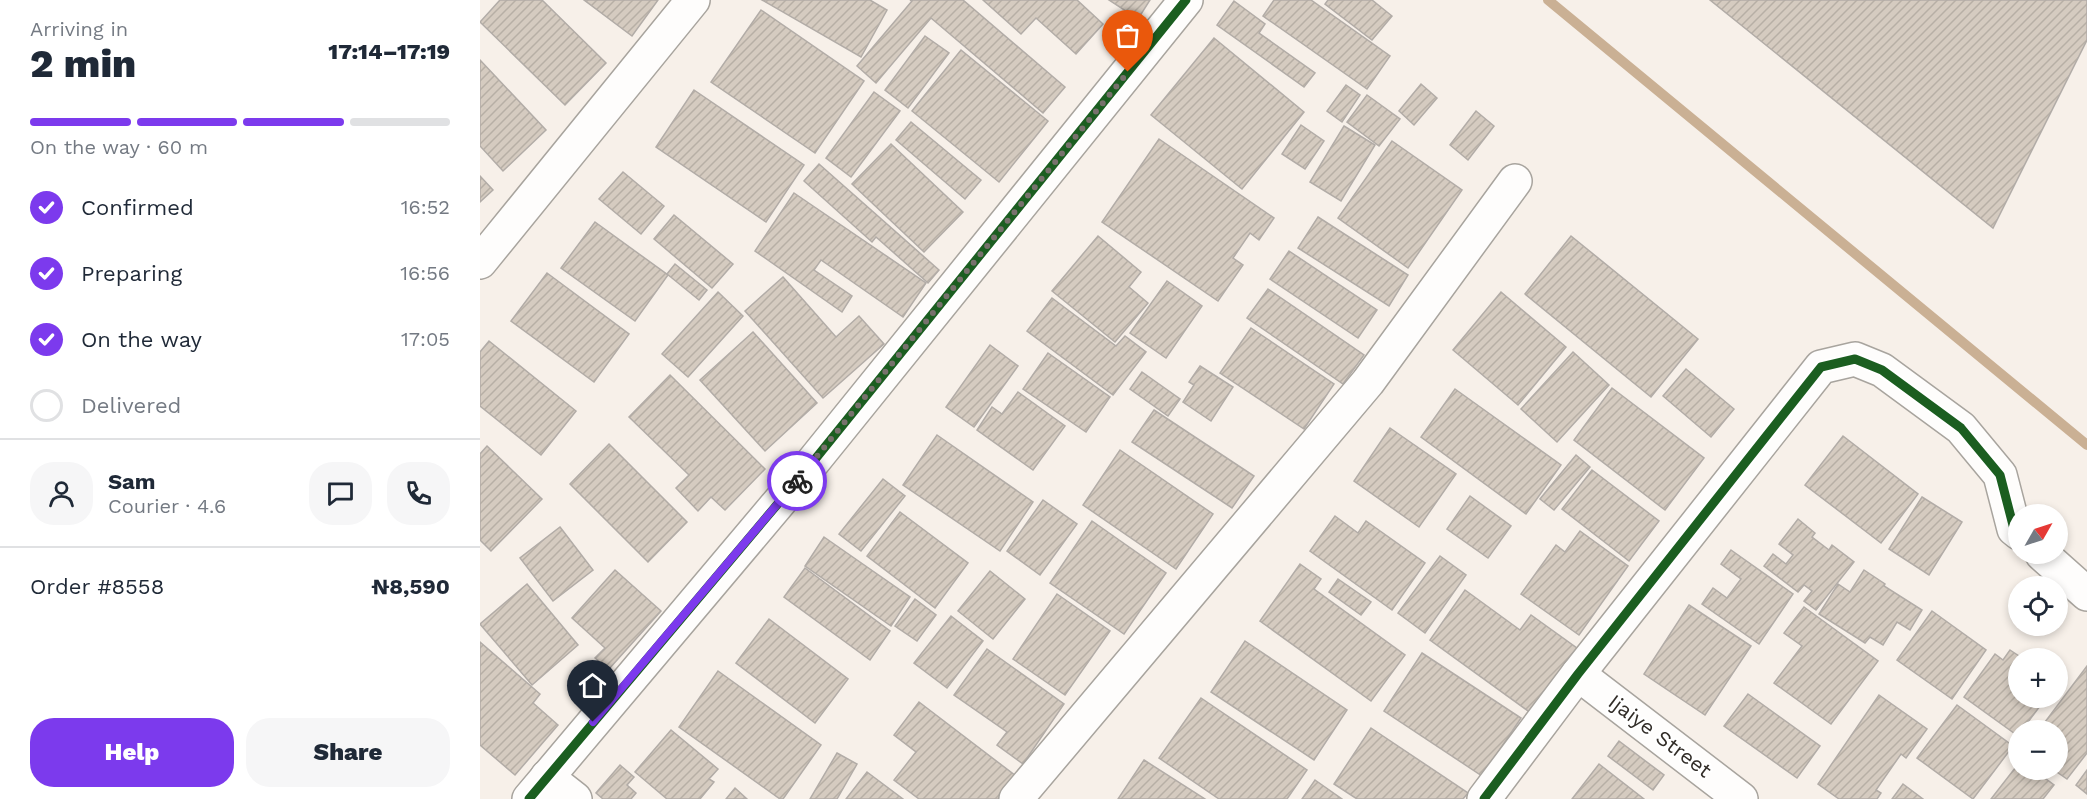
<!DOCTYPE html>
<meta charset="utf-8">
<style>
:root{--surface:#fff;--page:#f6f6f7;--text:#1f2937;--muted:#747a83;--line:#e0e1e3;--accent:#7c3aed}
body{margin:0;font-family:"Work Sans",sans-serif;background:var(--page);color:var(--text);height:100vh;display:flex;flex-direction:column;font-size:22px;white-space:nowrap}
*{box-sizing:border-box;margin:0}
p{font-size:20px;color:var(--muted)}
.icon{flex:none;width:33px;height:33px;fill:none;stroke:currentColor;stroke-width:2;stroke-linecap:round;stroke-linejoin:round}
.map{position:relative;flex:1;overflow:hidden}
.panel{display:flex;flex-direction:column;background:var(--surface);width:480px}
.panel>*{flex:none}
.needle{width:39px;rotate:51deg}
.tools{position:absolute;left:1528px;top:504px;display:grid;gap:12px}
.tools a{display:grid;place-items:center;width:60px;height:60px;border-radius:50%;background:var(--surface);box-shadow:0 3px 9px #0003;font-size:30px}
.pin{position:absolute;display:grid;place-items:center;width:51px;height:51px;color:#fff;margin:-62px -26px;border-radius:50% 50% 50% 0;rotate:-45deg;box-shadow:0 0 6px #0007}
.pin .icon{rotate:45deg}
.courier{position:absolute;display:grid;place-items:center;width:60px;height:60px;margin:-30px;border:4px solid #7c3aed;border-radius:50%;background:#fff;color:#222;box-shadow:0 2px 8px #0007}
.head em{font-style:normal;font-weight:800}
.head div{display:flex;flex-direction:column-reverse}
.head{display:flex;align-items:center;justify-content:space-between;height:102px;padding:0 30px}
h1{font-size:39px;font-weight:800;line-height:45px}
.bar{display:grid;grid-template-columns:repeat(4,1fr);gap:9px 6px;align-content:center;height:72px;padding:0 30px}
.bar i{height:8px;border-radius:4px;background:var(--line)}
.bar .active{background:var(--accent)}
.bar p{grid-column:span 4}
.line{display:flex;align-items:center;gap:15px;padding:0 30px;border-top:2px solid var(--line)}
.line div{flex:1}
.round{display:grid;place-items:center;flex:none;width:63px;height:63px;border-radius:24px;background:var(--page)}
ol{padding:0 30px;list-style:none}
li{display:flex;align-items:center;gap:18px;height:66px}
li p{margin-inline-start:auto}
li .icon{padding:6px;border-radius:50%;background:var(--accent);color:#fff;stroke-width:4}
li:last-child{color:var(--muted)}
li i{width:33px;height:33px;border:3px solid var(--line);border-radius:50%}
.button{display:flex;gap:12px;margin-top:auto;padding:12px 30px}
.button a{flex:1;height:69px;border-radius:24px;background:var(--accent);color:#fff;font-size:24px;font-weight:800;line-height:69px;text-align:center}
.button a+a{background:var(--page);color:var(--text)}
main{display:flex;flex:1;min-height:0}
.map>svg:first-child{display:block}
</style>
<main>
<section class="panel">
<div class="head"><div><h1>2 min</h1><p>Arriving in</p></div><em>17:14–17:19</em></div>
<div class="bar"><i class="active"></i><i class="active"></i><i class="active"></i><i></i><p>On the way · 60 m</p></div>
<ol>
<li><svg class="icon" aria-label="check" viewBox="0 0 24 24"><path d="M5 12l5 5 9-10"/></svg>Confirmed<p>16:52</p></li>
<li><svg class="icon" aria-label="check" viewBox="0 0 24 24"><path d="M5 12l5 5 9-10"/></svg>Preparing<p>16:56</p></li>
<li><svg class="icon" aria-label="check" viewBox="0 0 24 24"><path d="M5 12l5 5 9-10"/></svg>On the way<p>17:05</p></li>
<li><i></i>Delivered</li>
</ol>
<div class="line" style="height:108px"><a class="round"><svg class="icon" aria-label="person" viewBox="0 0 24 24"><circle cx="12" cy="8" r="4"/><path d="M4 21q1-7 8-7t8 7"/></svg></a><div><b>Sam</b><p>Courier · 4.6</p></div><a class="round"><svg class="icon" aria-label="chat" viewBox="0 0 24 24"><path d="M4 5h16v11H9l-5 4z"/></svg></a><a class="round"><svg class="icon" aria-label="phone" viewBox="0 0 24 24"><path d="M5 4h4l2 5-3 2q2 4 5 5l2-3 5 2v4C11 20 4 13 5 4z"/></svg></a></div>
<div class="line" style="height:78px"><div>Order #8558</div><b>₦8,590</b></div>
<div class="button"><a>Help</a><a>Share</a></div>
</section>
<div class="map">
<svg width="1607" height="799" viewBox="0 0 1607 799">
<defs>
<pattern id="building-hatch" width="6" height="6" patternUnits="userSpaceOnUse" patternTransform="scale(1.5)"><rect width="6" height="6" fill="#d5cbc0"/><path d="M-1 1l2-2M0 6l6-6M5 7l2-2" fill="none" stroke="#b7afa5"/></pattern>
</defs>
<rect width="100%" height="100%" fill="#f7f0e9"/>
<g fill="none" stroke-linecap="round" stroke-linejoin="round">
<!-- stream -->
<polyline stroke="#cab094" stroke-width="10" points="1068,0 1607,445"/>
</g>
<!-- building -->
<g fill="url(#building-hatch)" stroke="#b2aca7" stroke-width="1.5">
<polygon points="20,0 62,0 126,63 85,105 0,22"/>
<polygon points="104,0 178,0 152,36"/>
<polygon points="282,0 390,0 407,10 381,57"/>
<polygon points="430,0 483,0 585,87 563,113 451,18 396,83 377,66 432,1"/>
<polygon points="503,0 597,0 623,24 596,54 556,18 541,34"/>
<polygon points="629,0 670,0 658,19"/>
<polygon points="794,0 831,0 910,56 887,89 783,16"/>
<polygon points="848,0 892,0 912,16 892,40 845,4"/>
<polygon points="1230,0 1607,0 1607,40 1513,228"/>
<polygon points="754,1 785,24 779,33 835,73 824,87 737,25"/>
<polygon points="281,10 384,81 335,153 231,82"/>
<polygon points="445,36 469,53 428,108 405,90"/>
<polygon points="734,38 824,112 762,189 671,115"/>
<polygon points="481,50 568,121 519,182 432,111"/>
<polygon points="0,60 66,130 23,171 0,146"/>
<polygon points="941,84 957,98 934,125 919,111"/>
<polygon points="866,85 880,95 862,122 847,111"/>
<polygon points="214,90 324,165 286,222 176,147"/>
<polygon points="394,92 420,111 371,177 346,158"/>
<polygon points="887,95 920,119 899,146 867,122"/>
<polygon points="996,111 1014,126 988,160 970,145"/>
<polygon points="431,122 501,180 485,199 416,140"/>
<polygon points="821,125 844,141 825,169 802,154"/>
<polygon points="864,126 895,145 861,201 830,182"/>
<polygon points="679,139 794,218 779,240 770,233 753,258 763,265 738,301 622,222"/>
<polygon points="912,141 982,190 928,268 858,218"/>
<polygon points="411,144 483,212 444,252 372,184"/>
<polygon points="339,164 459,270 448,283 396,237 392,242 324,181"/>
<polygon points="143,172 184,206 161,234 119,199"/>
<polygon points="0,176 13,190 0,202"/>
<polygon points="314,193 446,283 423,317 341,260 334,270 372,296 362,312 275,251"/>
<polygon points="194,215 253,264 232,288 174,239"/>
<polygon points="838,217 928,275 909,306 818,248"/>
<polygon points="115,222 188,275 155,321 81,268"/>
<polygon points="618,236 661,272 649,287 668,303 635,342 572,291"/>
<polygon points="1091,236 1218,339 1171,397 1045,294"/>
<polygon points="809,251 897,310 878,338 790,279"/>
<polygon points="195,264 227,290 219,300 187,274"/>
<polygon points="67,273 149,334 114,382 31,321"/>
<polygon points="303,277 356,337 379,316 404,344 343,398 265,311"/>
<polygon points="687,281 722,306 686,358 650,333"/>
<polygon points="788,289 884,355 863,384 767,318"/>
<polygon points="238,292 263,316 208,377 182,354"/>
<polygon points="1021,292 1086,347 1038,405 973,350"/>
<polygon points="572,298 636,346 645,336 666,352 633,395 547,331"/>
<polygon points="771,328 854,384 824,429 740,373"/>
<polygon points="273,332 337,403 285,451 220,380"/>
<polygon points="9,341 96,411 61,455 0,406 0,352"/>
<polygon points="510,345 538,366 494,427 466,407"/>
<polygon points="1093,352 1129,385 1077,442 1041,409"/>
<polygon points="568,353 630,397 606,432 543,389"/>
<polygon points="720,366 753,387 731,421 703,402 714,385 709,382"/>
<polygon points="1206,369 1254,409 1231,437 1183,396"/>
<polygon points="662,372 700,399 688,416 650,389"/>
<polygon points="190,375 285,469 245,510 231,497 218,511 196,488 209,475 149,417"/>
<polygon points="1132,388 1224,458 1185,510 1094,440"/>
<polygon points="975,389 1081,465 1046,514 941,437"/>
<polygon points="538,392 585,426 553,470 497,430 512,407 522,414"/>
<polygon points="674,410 774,476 752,508 652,442"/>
<polygon points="910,428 976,474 939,527 874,481"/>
<polygon points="457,435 553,502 520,551 423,485"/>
<polygon points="1363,436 1438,494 1401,543 1325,485"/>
<polygon points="129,444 207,522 168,562 90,484"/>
<polygon points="7,446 62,499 11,551 0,540 0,454"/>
<polygon points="640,450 733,514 696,569 603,505"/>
<polygon points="1096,455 1110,467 1074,510 1060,499"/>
<polygon points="1112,470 1179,521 1149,561 1082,509"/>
<polygon points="403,479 425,496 381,551 359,534"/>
<polygon points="990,496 1031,526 1008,558 967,529"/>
<polygon points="1442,497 1482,522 1449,575 1409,549"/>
<polygon points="563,500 597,524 560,575 527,551"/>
<polygon points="420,512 488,563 455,608 387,556"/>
<polygon points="855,516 878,533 886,521 945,563 912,610 830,551"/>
<polygon points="1318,519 1335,533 1332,537 1349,550 1352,545 1374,562 1336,610 1324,601 1332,591 1324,585 1318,592 1284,566 1293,554 1306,564 1313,555 1299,544"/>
<polygon points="612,521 686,573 644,634 570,583"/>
<polygon points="80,527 113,570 73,601 40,558"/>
<polygon points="1100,531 1148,566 1099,635 1041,594 1076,545 1085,552"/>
<polygon points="344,537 430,597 411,626 325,566"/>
<polygon points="1251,550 1313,594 1279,644 1222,604 1233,588 1247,598 1261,579 1241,564"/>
<polygon points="960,556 986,575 945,633 918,613"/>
<polygon points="820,564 841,579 834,589 925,655 891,701 780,621"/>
<polygon points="325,568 410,631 390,660 304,597"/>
<polygon points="135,570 181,611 129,669 115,658 125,648 92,618"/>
<polygon points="1384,570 1405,584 1404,586 1442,610 1430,630 1417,622 1403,645 1390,637 1385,643 1339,614 1358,584 1370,592"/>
<polygon points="510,571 545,599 513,639 478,611"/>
<polygon points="858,579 891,602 881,615 849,592"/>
<polygon points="47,584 98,645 52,685 0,624"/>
<polygon points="985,590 1040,630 1051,615 1101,651 1055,716 950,640"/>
<polygon points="577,594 630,631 585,695 533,659"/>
<polygon points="435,599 456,615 437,641 415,626"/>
<polygon points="1209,605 1271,646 1225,715 1164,674"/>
<polygon points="1324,607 1398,661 1351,724 1294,683 1322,646 1304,633"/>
<polygon points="1452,611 1506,650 1472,699 1417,660"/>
<polygon points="471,616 503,641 467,688 434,663"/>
<polygon points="289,619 368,679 335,723 256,663"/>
<polygon points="765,641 867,710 834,760 731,692"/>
<polygon points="0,642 60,694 53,703 78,725 35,775 0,745"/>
<polygon points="507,649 584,704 543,764 517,745 527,732 474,695"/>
<polygon points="1530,650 1542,658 1539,658 1539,698 1566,698 1542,730 1539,730 1538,736 1484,697 1515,654 1523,660"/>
<polygon points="942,653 1041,718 1002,776 904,711"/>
<polygon points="1607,666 1607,753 1587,779 1574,770 1578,770 1578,730 1559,730"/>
<polygon points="238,671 341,745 303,799 300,799 199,727"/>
<polygon points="1268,694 1340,746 1317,778 1244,726"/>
<polygon points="1399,695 1447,729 1426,758 1421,754 1396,790 1401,793 1397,799 1359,799 1338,784"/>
<polygon points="721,698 827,770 807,799 739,799 679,758"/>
<polygon points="439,702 536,776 525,799 439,799 414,780 436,752 414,735"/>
<polygon points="1477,705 1533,746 1493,799 1437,758"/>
<polygon points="891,728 988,793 983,799 877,799 854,784"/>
<polygon points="191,730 238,769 229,779 234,782 220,799 187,799 155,772"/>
<polygon points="1139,741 1184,775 1173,790 1128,756"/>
<polygon points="357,753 377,764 357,799 330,799"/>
<polygon points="664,760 725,799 638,799"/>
<polygon points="1539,763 1539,770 1554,770 1574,785 1563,799 1511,799"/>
<polygon points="1119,764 1164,799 1092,799"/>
<polygon points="140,765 154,777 147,785 156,793 151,799 123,799 116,793"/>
<polygon points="1607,770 1607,794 1596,785"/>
<polygon points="387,772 423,799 366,799"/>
<polygon points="835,780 862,799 822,799"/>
<polygon points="1423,784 1443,799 1412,799"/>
<polygon points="255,788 267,799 246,799"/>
</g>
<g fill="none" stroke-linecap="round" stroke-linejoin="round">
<!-- minor casing -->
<g stroke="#a8a49e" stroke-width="36">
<g id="minor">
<polyline points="0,262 213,0"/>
<polyline points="1562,554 1607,594"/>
<polyline points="1098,674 1261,799"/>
<polyline points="67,777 95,799"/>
<polyline points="49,799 328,468 706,0"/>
<polyline points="536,799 888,382 1035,181"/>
<polyline points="1004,799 1098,674 1341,367 1375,359 1402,370 1481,428 1520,475 1534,529 1539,533"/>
</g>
</g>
<!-- minor -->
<use href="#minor" stroke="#fefdfc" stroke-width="33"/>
<!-- cycleway casing -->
<g stroke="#fff" stroke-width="13">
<g id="cycleway">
<polyline points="49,799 328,468 706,0"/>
<polyline points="1004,799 1098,674 1341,367 1375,359 1402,370 1481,428 1520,475 1534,529 1539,533"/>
</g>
</g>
<!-- cycleway -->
<use href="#cycleway" stroke="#1b5e20" stroke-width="9"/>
</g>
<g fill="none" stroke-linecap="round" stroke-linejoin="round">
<!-- done -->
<polyline stroke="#77716c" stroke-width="6" stroke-dasharray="0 10.8" points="317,481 648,72"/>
<!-- route -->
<polyline stroke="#7c3aed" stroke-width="8" points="113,722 317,481"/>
</g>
<g text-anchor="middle" stroke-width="4.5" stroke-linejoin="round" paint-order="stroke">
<!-- street labels -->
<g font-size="21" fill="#322d28" stroke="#fff">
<text transform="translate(1180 736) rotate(37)" y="7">Ijaiye Street</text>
</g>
</g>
</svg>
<div class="tools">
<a><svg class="needle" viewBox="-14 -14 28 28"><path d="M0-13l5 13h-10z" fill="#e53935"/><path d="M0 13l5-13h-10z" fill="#747a83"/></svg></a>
<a><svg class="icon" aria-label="locate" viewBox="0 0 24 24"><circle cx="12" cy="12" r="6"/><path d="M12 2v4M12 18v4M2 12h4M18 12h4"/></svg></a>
<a>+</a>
<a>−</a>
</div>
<div class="pin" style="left:648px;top:72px;background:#ea580c"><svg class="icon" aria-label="bag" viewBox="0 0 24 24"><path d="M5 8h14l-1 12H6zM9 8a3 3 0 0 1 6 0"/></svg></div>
<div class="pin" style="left:113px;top:722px;background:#1f2937"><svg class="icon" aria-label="home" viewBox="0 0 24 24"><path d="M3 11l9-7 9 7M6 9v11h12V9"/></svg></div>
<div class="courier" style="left:317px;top:481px"><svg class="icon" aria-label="bike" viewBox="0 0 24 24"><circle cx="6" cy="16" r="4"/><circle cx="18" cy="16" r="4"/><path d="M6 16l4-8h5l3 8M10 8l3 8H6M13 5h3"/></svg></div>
</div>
</main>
